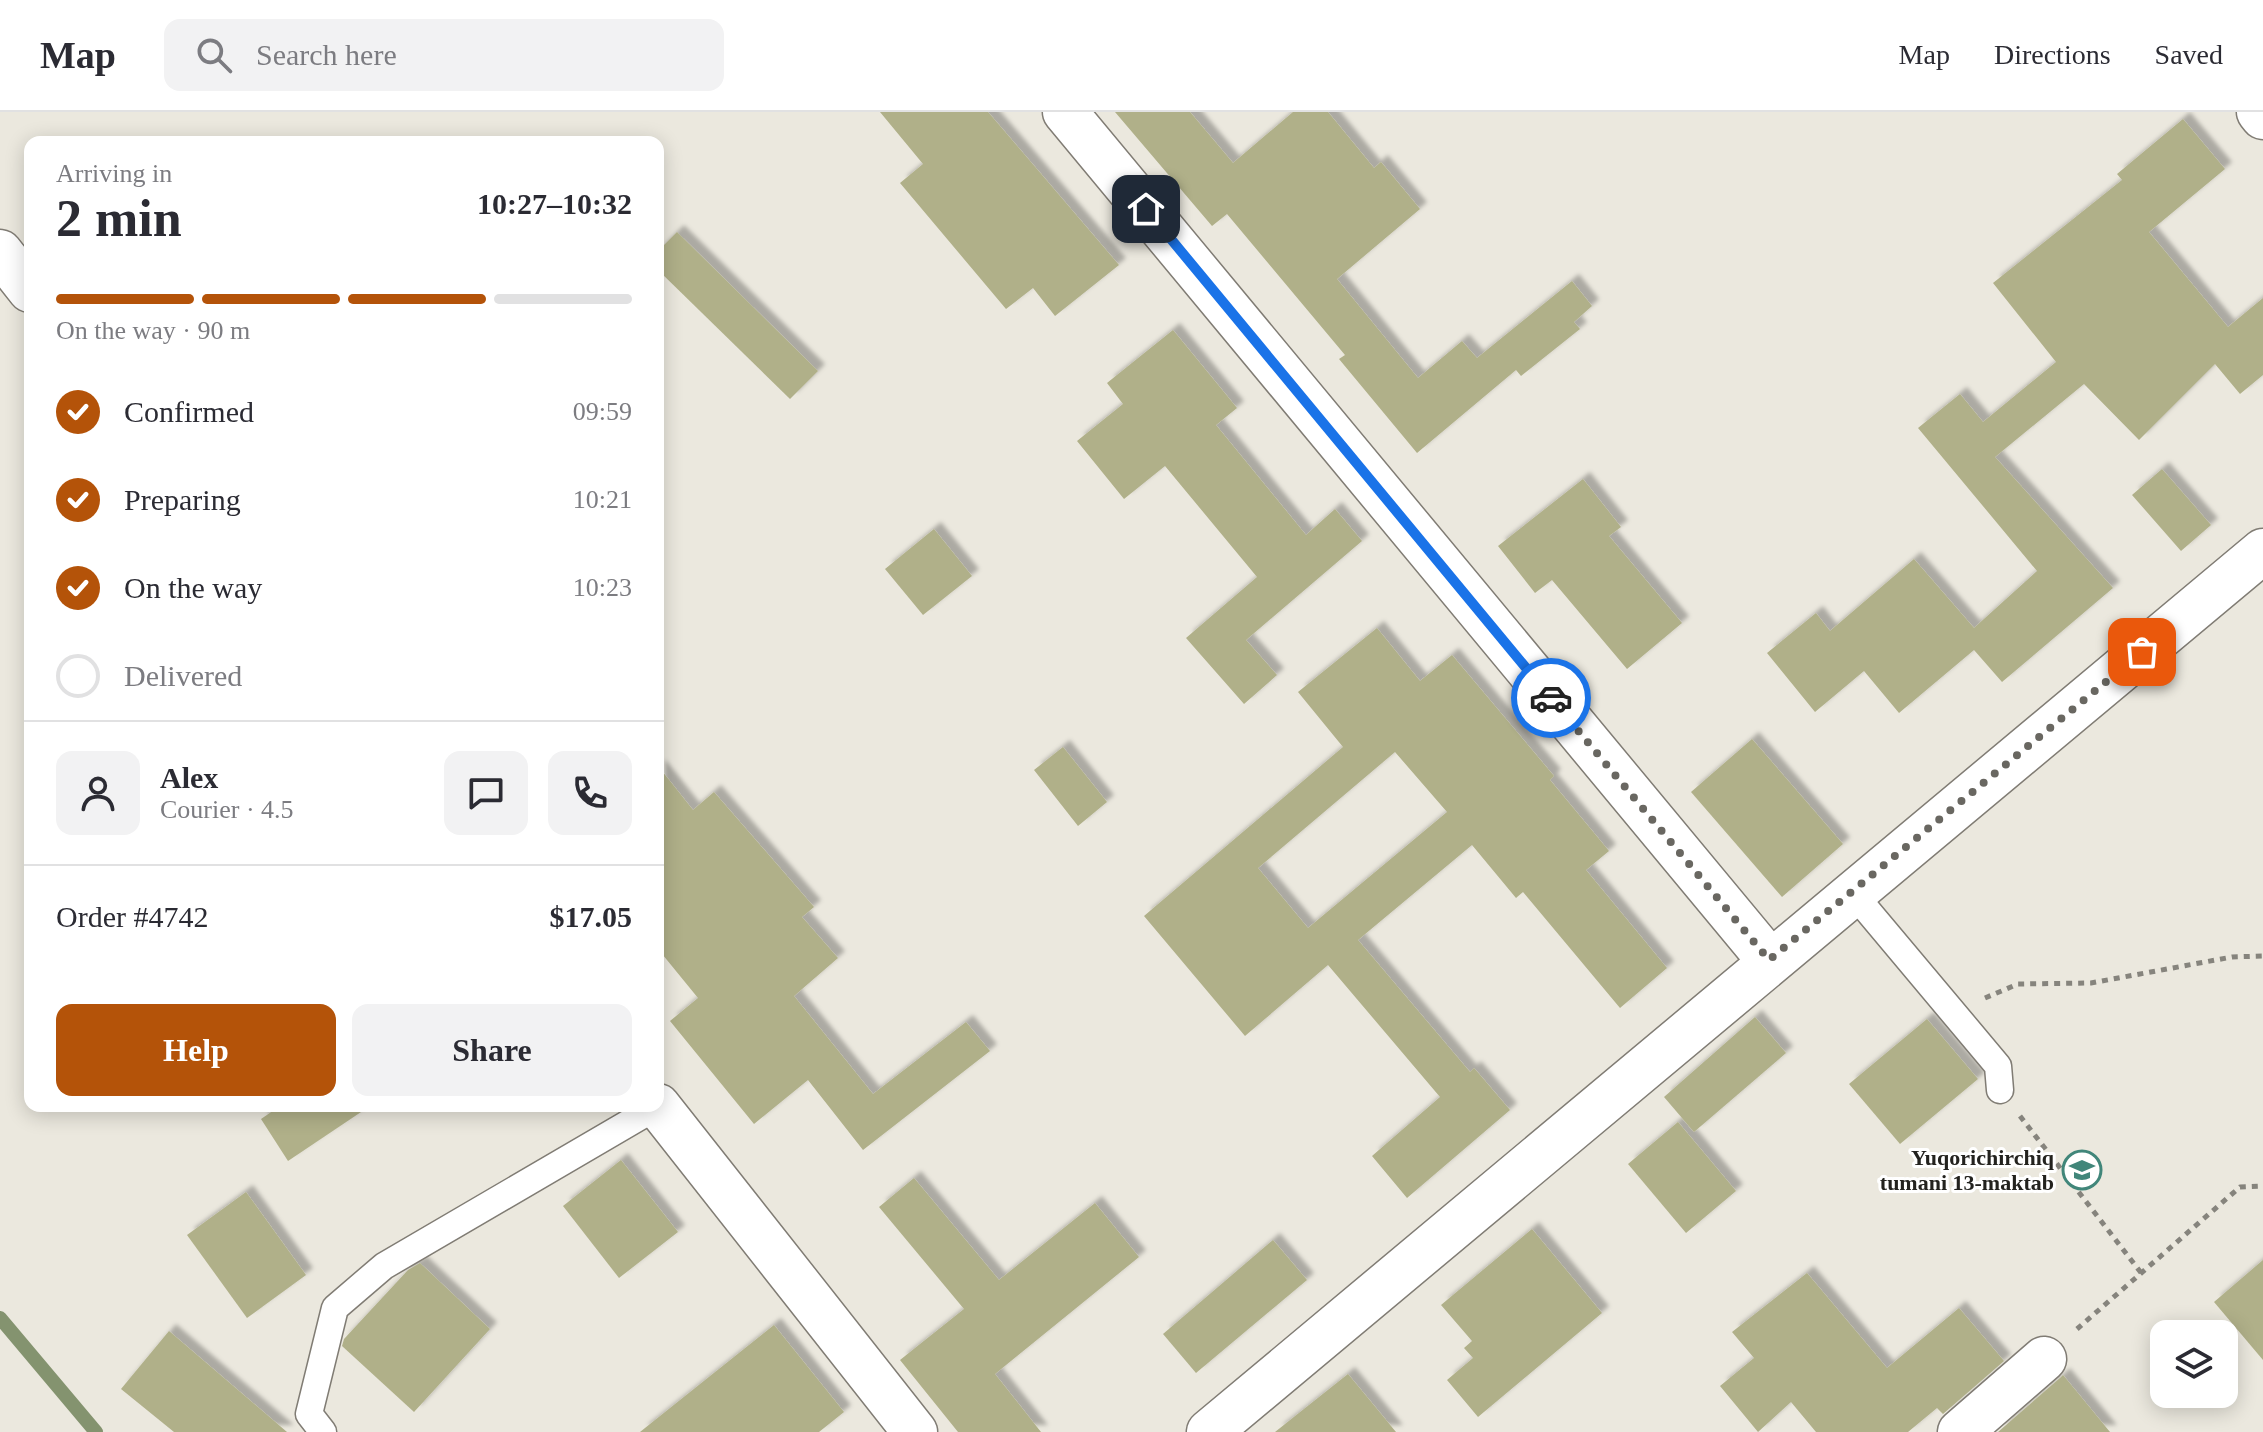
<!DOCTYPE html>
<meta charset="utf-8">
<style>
:root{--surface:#fff;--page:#f2f2f3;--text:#2b2b33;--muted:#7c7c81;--line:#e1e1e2;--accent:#b45309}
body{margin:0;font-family:Georgia,serif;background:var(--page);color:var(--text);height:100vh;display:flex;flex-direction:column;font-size:30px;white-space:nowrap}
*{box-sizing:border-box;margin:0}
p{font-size:26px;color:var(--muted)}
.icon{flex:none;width:44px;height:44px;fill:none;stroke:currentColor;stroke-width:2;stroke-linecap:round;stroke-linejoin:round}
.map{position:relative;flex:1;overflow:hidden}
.sheet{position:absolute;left:24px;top:24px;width:640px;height:976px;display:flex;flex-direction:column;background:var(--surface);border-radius:16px;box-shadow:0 4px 20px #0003}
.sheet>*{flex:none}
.controls{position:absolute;left:2150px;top:1208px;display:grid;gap:16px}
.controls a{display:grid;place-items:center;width:88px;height:88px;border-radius:16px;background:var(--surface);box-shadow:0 4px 20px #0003;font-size:40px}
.pin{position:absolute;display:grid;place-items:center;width:68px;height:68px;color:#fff;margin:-34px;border-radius:16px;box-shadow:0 4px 12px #0006}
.courier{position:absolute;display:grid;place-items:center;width:80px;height:80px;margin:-40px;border:6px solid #1a73e8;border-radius:50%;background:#fff;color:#222;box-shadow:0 2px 10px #0007}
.headline em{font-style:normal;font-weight:800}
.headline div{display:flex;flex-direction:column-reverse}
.headline{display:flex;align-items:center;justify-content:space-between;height:136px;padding:0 32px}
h1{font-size:52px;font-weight:800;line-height:60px}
.bar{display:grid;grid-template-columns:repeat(4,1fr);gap:12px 8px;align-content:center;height:96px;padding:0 32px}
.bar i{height:10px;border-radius:6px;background:var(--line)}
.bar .on{background:var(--accent)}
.bar p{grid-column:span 4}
.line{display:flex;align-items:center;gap:20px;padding:0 32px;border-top:2px solid var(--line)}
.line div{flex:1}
.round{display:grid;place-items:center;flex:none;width:84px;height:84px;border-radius:16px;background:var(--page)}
ol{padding:0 32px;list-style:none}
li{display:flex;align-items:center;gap:24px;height:88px}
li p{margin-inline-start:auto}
li .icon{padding:8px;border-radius:50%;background:var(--accent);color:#fff;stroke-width:4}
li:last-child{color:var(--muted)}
li i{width:44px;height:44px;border:4px solid var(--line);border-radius:50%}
.action{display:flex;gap:16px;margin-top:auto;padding:16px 32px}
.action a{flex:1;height:92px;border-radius:16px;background:var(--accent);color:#fff;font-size:32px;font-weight:800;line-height:92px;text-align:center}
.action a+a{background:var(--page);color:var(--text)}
header{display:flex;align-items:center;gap:48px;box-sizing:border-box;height:112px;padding:0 40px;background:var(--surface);border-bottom:2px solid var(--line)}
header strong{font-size:38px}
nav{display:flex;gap:44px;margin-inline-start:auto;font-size:28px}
.search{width:560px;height:72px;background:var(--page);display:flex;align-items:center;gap:20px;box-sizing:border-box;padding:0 28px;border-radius:16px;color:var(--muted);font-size:30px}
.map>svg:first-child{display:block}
</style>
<header>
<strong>Map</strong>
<div class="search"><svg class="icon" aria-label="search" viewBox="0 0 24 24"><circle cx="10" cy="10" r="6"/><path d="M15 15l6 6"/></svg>Search here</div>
<nav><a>Map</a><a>Directions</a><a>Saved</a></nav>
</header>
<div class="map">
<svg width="2263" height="1320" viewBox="0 0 2263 1320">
<defs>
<filter id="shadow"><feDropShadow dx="7" dy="-7" stdDeviation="2" flood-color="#0004"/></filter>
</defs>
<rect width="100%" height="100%" fill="#ebe8de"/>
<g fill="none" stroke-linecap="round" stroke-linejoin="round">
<!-- stream -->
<polyline stroke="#84936f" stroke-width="14" points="0,1206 96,1320"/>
</g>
<!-- building -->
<g fill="#b0b089" fill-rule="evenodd" filter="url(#shadow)">
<polygon points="880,0 988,0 1119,153 1055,204 1033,176 1006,197 900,71 923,52"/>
<polygon points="1115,0 1190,0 1233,51 1293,0 1328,0 1374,56 1381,50 1420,97 1337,167 1418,266 1462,229 1477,246 1572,169 1592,194 1574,210 1580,217 1521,264 1516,258 1417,341 1339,247 1345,243 1227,102 1212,114"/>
<polygon points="2183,7 2225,57 2149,120 2228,215 2263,186 2263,263 2240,282 2215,252 2139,328 2084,272 1995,345 2113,476 2002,570 1974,538 1899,601 1864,559 1815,600 1767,541 1816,501 1830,519 1914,447 1974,516 2037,459 1918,316 1960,282 1983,310 2056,250 1993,171 2122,68 2117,62"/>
<polygon points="677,120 818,259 790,287 658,158 658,139"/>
<polygon points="1173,218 1237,296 1216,313 1306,423 1335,397 1362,429 1246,528 1277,563 1244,592 1186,526 1257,465 1165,354 1124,387 1077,329 1123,292 1107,271"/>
<polygon points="2162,357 2211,413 2181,439 2132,383"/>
<polygon points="1583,367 1621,415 1609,424 1682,511 1627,557 1552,468 1535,481 1498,434"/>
<polygon points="934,417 972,464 923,503 885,457"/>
<path d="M1377 516 1420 569 1452 543 1554 664 1550 668 1609 739 1586 758 1667 856 1620 896 1523 780 1516 786 1472 733 1358 828 1470 960 1474 956 1510 998 1407 1086 1372 1044 1440 985 1328 853 1245 924 1144 804 1343 635 1298 580ZM1395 640 1447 700 1308 816 1258 756Z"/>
<polygon points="1752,627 1843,732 1782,785 1691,680"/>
<polygon points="1063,635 1107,690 1078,714 1034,658"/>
<polygon points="658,654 693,698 714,680 814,795 802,805 838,846 794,884 873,982 966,910 990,939 863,1038 808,968 754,1012 670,909 698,886 658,837"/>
<polygon points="1755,905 1786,941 1694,1020 1664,985"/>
<polygon points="1927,907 1978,967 1900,1032 1849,972"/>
<polygon points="280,994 370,994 288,1049 261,1007"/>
<polygon points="1678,1010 1736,1079 1686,1121 1628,1052"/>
<polygon points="621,1048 678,1120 619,1166 563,1094"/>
<polygon points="914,1066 999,1168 1095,1091 1139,1145 995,1262 1041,1320 958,1320 900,1248 964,1197 879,1095"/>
<polygon points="246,1080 306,1163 247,1206 187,1123"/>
<polygon points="1532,1117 1602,1201 1478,1305 1447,1268 1473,1246 1464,1236 1472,1229 1441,1193"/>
<polygon points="1273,1128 1307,1168 1196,1261 1163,1222"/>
<polygon points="2263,1148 2263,1248 2214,1190"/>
<polygon points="420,1151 490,1217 414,1300 342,1234 344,1227 408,1158"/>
<polygon points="1807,1161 1887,1256 1959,1196 2004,1249 1943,1302 1937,1296 1908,1320 1816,1320 1791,1290 1758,1320 1720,1274 1754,1246 1732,1220"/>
<polygon points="774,1213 844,1300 819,1320 640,1320"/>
<polygon points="169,1219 287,1320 174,1320 121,1277"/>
<polygon points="1348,1262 1396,1320 1275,1320"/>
<polygon points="2063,1263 2110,1320 1998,1320 2060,1266"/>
</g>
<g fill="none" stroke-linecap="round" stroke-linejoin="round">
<!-- lane casing -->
<g stroke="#807c74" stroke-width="29">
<g id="lane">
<polyline points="1852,780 1998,954 2000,978"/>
<polyline points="323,1320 309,1302 335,1196 384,1154 658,994"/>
</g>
</g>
<!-- street casing -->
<g stroke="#807c74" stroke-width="47">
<g id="street">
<polyline points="1065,0 1769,848"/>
<polyline points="2259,0 2263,5"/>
<polyline points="0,140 30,178"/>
<polyline points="658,994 915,1320"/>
<polyline points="1209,1320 2263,439"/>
<polyline points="1960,1320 2044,1247"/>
</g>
</g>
<!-- path -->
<g stroke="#86847d" stroke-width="5" stroke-dasharray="6 6" stroke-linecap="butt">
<polyline points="1985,886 2018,872 2091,871 2232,845 2263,844"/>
<polyline points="2020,1004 2142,1162"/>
<polyline points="2077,1217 2240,1075 2263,1074"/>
</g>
<!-- lane -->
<use href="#lane" stroke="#fff" stroke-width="26"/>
<!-- street -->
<use href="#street" stroke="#fff" stroke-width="44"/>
</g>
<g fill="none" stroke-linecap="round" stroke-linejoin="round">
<!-- done -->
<polyline stroke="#696761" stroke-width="8" stroke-dasharray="0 14.4" points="1551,586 1769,848 2142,540"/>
<!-- route -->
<polyline stroke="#1a73e8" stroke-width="10" points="1146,97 1551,586"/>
</g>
<!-- icons -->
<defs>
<g id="school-ring" transform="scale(2)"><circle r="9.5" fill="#fff" stroke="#41867a" stroke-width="1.5"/><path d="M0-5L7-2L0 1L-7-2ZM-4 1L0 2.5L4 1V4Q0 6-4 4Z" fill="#41867a"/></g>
</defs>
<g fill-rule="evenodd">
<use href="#school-ring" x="2082" y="1058"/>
</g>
<g text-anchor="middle" stroke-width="6" stroke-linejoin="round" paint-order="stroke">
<!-- poi labels -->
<g font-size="22" font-weight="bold" fill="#23221e" stroke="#fff" text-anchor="end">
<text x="2054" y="1053">Yuqorichirchiq<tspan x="2054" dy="25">tumani 13-maktab</tspan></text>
</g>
</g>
</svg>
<div class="controls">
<a><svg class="icon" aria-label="layers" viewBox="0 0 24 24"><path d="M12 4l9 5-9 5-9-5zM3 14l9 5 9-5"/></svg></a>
</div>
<div class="pin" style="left:2142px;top:540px;background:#ea580c"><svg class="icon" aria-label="bag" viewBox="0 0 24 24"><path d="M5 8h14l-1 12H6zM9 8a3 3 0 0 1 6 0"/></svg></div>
<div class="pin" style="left:1146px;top:97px;background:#1f2937"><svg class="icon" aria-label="home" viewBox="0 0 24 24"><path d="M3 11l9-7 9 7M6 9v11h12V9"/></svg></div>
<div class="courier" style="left:1551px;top:586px"><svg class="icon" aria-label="car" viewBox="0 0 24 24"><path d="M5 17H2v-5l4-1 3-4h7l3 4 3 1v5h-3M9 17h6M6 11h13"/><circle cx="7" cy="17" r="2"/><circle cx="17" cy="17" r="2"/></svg></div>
<section class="sheet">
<div class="headline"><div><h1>2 min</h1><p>Arriving in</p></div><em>10:27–10:32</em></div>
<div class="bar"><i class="on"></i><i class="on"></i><i class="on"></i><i></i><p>On the way · 90 m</p></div>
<ol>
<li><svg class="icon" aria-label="check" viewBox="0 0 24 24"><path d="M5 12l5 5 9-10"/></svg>Confirmed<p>09:59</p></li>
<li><svg class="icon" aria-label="check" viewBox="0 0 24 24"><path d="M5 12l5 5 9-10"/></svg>Preparing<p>10:21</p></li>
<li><svg class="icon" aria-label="check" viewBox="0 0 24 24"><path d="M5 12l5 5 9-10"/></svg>On the way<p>10:23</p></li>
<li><i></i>Delivered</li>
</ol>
<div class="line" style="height:144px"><a class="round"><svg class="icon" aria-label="person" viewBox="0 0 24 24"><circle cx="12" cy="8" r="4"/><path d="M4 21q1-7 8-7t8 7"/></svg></a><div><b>Alex</b><p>Courier · 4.5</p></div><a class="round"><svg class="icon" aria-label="chat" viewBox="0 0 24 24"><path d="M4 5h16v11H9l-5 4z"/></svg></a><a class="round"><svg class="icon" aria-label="phone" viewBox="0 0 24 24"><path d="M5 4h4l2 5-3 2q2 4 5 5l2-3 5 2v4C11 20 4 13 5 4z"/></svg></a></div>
<div class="line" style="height:104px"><div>Order #4742</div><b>$17.05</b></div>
<div class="action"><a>Help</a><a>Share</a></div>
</section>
</div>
